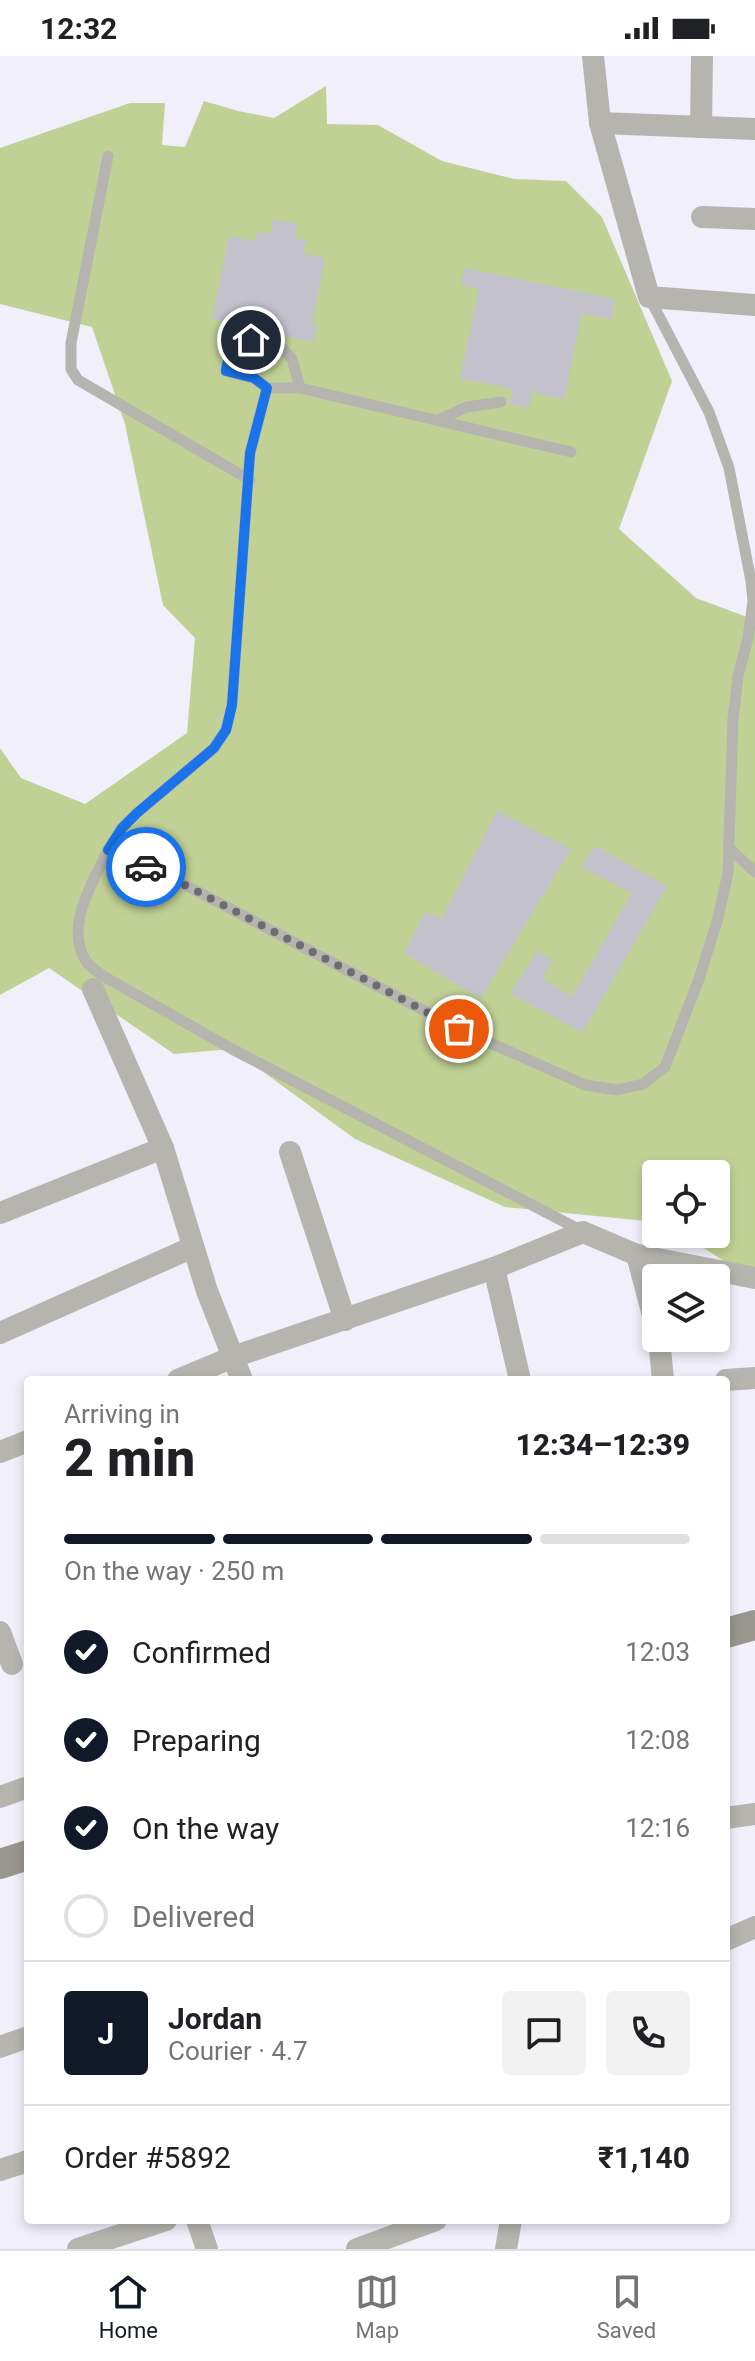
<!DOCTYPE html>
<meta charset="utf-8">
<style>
:root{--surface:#fff;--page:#f2f2f2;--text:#202124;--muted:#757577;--line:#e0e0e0;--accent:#111827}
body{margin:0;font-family:Roboto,sans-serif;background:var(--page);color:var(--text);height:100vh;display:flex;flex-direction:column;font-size:30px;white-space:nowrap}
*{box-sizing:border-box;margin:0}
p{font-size:26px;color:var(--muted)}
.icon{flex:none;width:44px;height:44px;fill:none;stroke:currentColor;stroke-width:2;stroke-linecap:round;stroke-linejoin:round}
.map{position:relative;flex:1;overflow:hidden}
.details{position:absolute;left:24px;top:1320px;width:706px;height:848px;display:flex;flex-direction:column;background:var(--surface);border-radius:8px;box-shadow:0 4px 12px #0003}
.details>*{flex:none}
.buttons{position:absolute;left:642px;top:1104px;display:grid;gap:16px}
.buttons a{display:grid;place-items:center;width:88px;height:88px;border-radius:8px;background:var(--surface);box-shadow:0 4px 12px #0003;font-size:40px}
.pin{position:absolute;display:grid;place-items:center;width:68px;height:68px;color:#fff;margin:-34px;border:4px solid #fff;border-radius:50%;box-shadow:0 2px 8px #0007}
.courier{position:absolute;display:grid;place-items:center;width:80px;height:80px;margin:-40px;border:6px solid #1a73e8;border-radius:50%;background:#fff;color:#222;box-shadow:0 2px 10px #0007}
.head em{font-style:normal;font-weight:800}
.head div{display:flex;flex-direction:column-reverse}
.head{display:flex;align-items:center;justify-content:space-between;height:136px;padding:0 40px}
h1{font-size:52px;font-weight:800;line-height:60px}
.bar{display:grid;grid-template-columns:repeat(4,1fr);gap:12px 8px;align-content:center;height:96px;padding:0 40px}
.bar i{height:10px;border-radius:6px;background:var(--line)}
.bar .on{background:var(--accent)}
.bar p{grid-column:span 4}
.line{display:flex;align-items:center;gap:20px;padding:0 40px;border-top:2px solid var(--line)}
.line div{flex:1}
.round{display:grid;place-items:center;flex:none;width:84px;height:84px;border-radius:8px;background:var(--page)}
ol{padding:0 40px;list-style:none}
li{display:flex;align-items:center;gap:24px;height:88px}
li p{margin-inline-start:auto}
li .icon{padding:8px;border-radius:50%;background:var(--accent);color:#fff;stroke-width:4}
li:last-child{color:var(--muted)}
li i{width:44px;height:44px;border:4px solid var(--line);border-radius:50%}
.status{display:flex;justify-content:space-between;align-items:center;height:56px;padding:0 40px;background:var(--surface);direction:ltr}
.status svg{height:22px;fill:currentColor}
.tabs{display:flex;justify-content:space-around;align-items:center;height:112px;border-top:2px solid var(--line);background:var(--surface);font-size:22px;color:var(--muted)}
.tabs a{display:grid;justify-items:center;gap:4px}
.tabs .on{color:var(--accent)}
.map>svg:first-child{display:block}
</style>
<div class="status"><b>12:32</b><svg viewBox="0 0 49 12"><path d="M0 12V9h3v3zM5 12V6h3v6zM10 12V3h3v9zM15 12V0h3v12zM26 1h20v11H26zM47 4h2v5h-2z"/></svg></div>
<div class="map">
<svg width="755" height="2193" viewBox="0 0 755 2193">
<rect width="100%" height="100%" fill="#f0effa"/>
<!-- green -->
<polygon fill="#c1d196" points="326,30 327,68 378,69 442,105 514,123 566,125 602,161 672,325 619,473 696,542 755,564 755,1216 738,1214 682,1178 716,1178 716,1118 656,1118 656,1166 505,1151 355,1083 232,993 174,998 49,912 0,939 0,692 21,722 85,748 187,677 195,582 163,549 125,368 92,271 0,248 0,92 130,47 165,47 162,89 185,91 204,45 238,55 274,62"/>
<!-- building -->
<g fill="#c2c1cc">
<polygon points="273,163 297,168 295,182 306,184 303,197 325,202 312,267 317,268 314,286 275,278 272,292 254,288 257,272 212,263 229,180 256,185 258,175 271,178"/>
<polygon points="464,212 615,243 611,263 582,257 564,343 532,336 529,352 509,348 513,333 460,322 479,233 461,229"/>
<polygon points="497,755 571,793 481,942 404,897 425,856 442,862"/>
<polygon points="595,790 667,830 583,976 510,938 537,895 553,905 542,922 572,941 632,837 581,811"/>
</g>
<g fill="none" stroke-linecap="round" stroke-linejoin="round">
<!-- lane -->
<g stroke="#b5b4af" stroke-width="11">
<polyline points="108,100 71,287 71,313 78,324 250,424"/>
<path d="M251 284C234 290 228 298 226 315L254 322 267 332"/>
<polyline points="280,290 292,303 300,332"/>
<polyline points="438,364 467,351 501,346"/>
<polyline points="729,792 755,816"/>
<polyline points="108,794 122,772 137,757 214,692 226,674 232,649 250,397 267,332 300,332 571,396"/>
<path d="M582 1175 232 993 103 920C98 916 92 912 88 908 62 873 93 827 108 794L189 831 459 973 585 1029 617 1034 643 1028 665 1011 699 923 718 862 728 817 733 663 738 620 748 582 753 545 751 525 729 412 709 356 649 241"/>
</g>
<!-- street -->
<g stroke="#b5b4af" stroke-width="22">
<polyline points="593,0 600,67 649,241 755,249"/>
<polyline points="600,67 755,73"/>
<polyline points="701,71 702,0"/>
<polyline points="702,161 755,163"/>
<polyline points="93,933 163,1092 207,1235 242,1324"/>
<polyline points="290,1096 345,1264"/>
<polyline points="0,1157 163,1092"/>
<polyline points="637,1199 755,1222"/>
<polyline points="494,1212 583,1176 637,1199 656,1271"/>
<polyline points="0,1277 193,1191"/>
<polyline points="659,1282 663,1324"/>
<polyline points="178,1324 233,1301 494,1212 520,1324"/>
<polyline points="726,1324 755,1322"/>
<polyline points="0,1396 28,1385"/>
<polyline points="0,1576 12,1608"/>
<polyline points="0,1741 28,1731"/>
<polyline points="726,1762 755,1758"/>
<polyline points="726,1884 755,1871"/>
<polyline points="0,1991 28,1981"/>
<polyline points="0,2114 28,2105"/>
<polyline points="197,2164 207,2193"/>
<polyline points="78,2193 166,2164"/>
<polyline points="357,2193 436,2164"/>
<polyline points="506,2193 511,2164"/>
</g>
<!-- secondary -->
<g stroke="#99968f" stroke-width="30">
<polyline points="726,1577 755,1569"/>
<polyline points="0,1808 28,1799"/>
</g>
</g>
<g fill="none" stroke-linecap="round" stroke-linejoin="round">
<!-- done -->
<polyline stroke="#6d6c73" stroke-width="8" stroke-dasharray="0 14.4" points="146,811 189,831 459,973"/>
<!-- route -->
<path stroke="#1a73e8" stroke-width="10" d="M146 811 108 794 122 772 137 757 214 692 226 674 232 649 250 397 267 332 254 322 226 315C228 298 234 290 251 284"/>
</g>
</svg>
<div class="buttons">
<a><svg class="icon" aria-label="locate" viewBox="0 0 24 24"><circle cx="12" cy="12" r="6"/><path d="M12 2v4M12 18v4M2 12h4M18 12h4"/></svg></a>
<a><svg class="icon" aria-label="layers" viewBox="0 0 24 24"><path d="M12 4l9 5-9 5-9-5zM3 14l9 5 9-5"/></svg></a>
</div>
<div class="pin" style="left:459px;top:973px;background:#ea580c"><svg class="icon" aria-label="bag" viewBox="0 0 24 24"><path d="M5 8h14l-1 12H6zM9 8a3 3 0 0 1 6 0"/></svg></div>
<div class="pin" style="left:251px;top:284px;background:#1f2937"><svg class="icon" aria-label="home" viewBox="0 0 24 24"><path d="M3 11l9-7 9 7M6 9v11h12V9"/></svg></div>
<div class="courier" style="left:146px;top:811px"><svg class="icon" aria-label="car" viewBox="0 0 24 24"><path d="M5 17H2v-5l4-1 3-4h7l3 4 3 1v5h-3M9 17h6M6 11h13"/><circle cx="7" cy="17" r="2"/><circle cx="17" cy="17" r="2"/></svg></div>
<section class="details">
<div class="head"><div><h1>2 min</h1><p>Arriving in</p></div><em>12:34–12:39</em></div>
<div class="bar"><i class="on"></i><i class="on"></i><i class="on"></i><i></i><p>On the way · 250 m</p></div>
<ol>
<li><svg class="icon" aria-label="check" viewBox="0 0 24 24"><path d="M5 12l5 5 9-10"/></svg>Confirmed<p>12:03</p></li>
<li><svg class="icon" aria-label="check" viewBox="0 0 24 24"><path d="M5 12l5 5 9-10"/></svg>Preparing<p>12:08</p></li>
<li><svg class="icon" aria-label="check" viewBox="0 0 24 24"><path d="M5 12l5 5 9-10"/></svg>On the way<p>12:16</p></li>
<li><i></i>Delivered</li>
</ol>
<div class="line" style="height:144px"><b class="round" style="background:var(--accent);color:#fff">J</b><div><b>Jordan</b><p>Courier · 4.7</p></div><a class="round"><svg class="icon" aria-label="chat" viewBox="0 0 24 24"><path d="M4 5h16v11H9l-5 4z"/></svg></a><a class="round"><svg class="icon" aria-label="phone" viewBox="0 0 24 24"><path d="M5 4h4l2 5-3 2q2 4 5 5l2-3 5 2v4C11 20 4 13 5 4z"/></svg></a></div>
<div class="line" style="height:104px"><div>Order #5892</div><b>₹1,140</b></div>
</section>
</div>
<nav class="tabs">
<a class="on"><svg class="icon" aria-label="home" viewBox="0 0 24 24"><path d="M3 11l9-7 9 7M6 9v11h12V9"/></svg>Home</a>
<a><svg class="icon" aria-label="map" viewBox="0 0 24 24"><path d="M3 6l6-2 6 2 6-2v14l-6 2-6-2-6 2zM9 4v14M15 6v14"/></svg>Map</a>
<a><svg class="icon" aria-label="saved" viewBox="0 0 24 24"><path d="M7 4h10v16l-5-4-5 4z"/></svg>Saved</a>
</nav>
